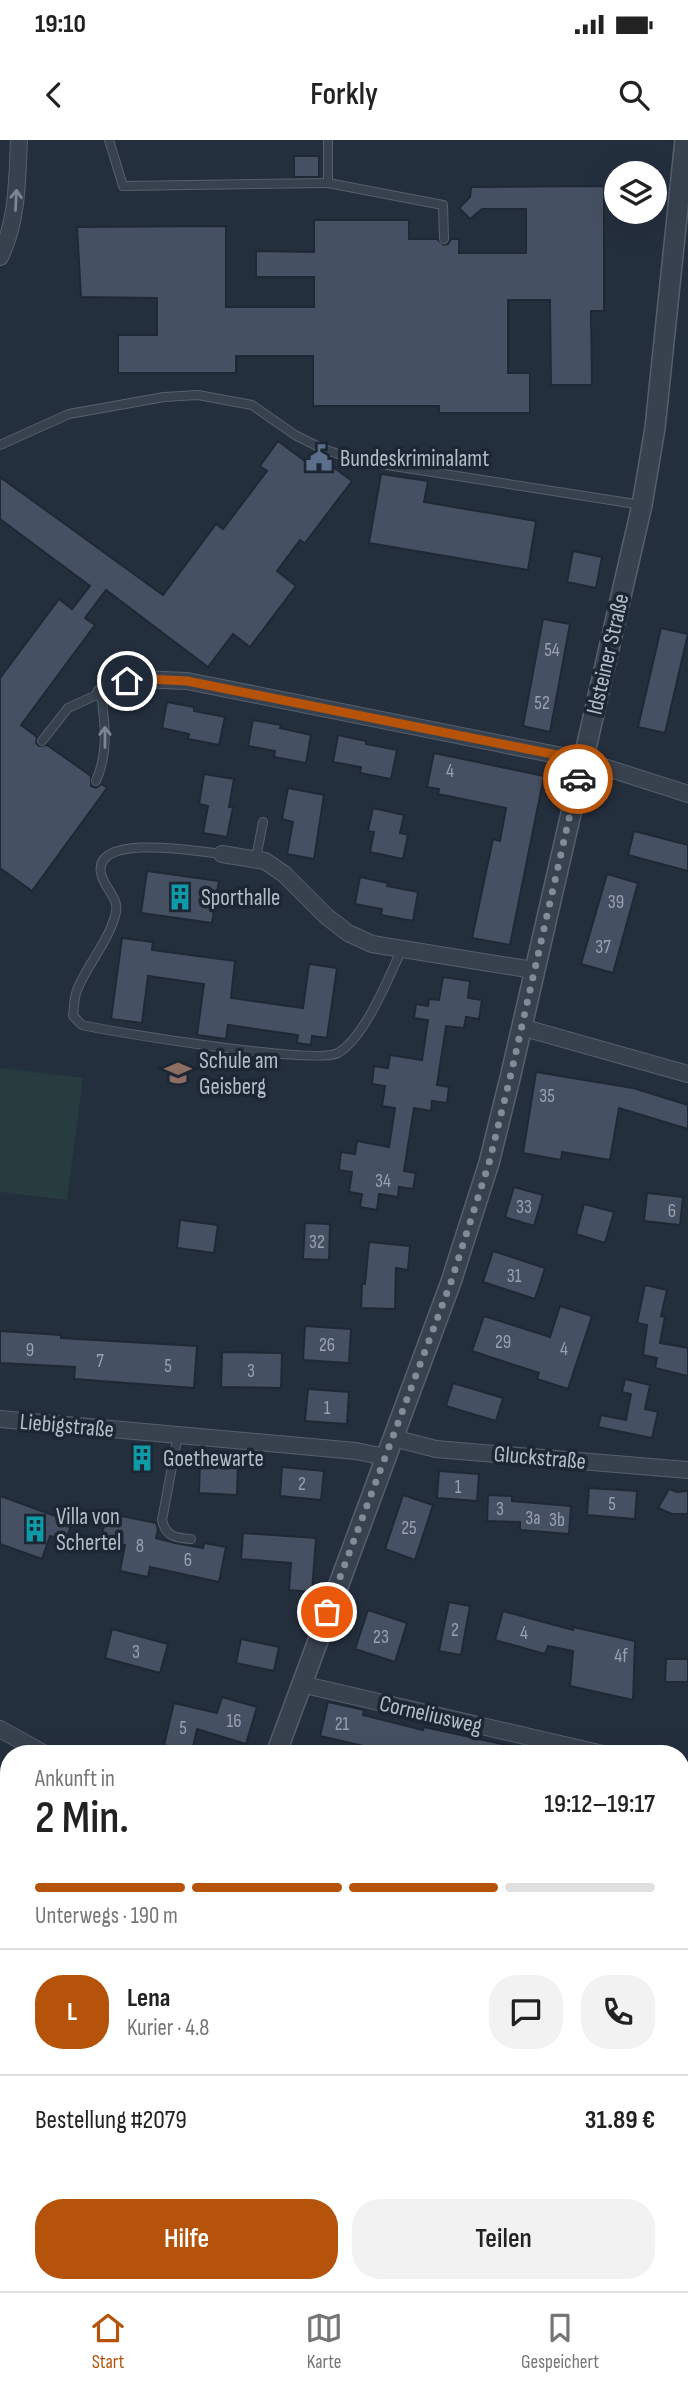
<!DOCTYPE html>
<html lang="de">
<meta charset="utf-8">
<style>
:root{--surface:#fff;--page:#f2f2f2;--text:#222;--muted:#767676;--line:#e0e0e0;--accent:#b45309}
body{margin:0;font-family:"Sofia Sans Condensed",sans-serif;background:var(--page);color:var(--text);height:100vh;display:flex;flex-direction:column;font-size:26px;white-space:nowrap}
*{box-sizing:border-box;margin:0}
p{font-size:23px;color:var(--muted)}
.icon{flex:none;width:38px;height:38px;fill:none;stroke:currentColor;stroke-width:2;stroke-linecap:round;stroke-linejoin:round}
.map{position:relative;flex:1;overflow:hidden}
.sheet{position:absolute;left:0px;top:1605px;width:690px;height:548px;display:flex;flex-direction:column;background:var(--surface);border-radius:28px 28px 0 0;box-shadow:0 7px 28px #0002}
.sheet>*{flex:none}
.buttons{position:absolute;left:604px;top:21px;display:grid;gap:14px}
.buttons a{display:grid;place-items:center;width:63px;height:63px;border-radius:50%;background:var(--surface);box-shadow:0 7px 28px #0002;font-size:35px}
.pin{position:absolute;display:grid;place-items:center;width:60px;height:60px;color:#fff;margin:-30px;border:4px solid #fff;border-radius:50%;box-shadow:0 2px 7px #0007}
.courier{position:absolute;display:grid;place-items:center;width:70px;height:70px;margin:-35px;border:5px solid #b45309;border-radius:50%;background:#fff;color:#222;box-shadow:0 2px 9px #0007}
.summary em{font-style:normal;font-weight:600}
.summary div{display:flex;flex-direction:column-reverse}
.summary{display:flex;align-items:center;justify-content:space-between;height:119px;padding:0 35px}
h1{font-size:46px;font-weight:600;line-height:52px}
.bar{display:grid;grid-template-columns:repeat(4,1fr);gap:10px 7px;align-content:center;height:84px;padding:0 35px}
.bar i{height:9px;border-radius:5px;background:var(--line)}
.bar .current{background:var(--accent)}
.bar p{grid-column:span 4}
.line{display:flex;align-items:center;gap:18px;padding:0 35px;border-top:2px solid var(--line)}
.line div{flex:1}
.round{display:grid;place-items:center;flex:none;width:74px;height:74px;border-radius:28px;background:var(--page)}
.action{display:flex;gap:14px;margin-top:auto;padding:14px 35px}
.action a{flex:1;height:80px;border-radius:28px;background:var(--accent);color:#fff;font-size:28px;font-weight:600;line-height:80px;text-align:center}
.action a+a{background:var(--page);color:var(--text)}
.status{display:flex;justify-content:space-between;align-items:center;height:49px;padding:0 35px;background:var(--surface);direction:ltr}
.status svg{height:19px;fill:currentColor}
header{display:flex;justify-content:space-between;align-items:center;height:91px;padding:0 35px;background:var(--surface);font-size:32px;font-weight:600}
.menu{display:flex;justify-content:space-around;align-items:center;height:98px;border-top:2px solid var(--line);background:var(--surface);font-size:19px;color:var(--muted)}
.menu a{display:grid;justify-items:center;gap:4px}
.menu .current{color:var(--accent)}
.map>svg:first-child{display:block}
</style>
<div class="status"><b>19:10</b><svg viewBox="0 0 49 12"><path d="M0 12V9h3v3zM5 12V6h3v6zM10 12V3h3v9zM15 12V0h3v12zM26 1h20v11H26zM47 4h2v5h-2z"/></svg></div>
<header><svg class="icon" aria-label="back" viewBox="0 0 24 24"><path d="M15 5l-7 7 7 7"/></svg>Forkly<svg class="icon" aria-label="search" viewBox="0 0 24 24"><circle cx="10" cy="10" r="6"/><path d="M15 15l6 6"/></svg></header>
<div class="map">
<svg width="688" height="2151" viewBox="0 0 688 2151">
<rect width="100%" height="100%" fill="#242f3e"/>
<!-- green -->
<polygon fill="#263c3f" points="0,928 83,938 67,1060 0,1052"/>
<!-- building -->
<g fill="#455162" stroke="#1f2835" stroke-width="2">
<rect x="294" y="16" width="25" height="21"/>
<polygon points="604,46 604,171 591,171 592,245 551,245 550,160 508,160 508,233 530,233 530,273 439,273 439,266 313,266 313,216 236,216 236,233 118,233 118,195 157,195 157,158 81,157 77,87 226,86 226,167 314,167 314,137 256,137 256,111 314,112 314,80 409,80 409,99 437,99 444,105 448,104 451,99 459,99 459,113 526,113 526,69 482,69 470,79 459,68 470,57 471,47"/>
<polygon points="278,301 309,324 316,314 352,341 305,403 300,400 277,431 296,446 250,507 233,494 208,527 106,450 85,478 95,485 21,585 37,597 36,603 39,606 47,605 91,636 91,646 96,648 102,644 107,648 32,751 0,728 0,538 59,459 72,469 90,446 0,379 0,337 163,455 216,384 223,389 267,331 260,326"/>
<polygon points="381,334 428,341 424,362 536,381 528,430 369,403"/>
<polygon points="573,411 602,417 596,448 567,442"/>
<polygon points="543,479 570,484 550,592 523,586"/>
<polygon points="661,488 688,494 665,593 638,587"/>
<polygon points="167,562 194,567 194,571 225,577 219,605 188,599 189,594 162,588"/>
<polygon points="253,580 281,585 280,588 311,595 306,623 274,617 275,611 248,606"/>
<polygon points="338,595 366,601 366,604 397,610 391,639 360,633 361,627 333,622"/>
<polygon points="434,613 544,636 510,805 472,798 493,699 500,701 506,668 438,654 439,649 427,647"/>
<polygon points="204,634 234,639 229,667 233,667 227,697 203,693 208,666 199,664"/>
<polygon points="288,648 324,655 314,719 287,714 293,682 282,679"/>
<polygon points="373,668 404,675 400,693 408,695 403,719 370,712 374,692 368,691"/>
<polygon points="634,691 688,705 688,731 628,715"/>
<polygon points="147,731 219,741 212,783 141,773"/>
<polygon points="607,734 638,743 613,833 581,824"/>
<polygon points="360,737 388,743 387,746 418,752 413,781 381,775 382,769 355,764"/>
<polygon points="122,798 153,802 152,810 235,821 231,858 303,868 309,824 337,828 327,898 312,896 311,905 297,903 298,895 228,885 226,899 197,895 204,844 148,836 142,883 111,879"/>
<polygon points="443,837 470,841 468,858 482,860 479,879 466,877 464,888 446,886 437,945 449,947 447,963 432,961 431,971 414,968 404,1031 416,1033 413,1049 399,1047 398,1057 379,1054 377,1070 360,1067 362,1054 349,1052 352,1032 339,1030 341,1012 355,1014 357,1001 389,1007 395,968 382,966 385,946 372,944 374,926 388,928 390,915 422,920 428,880 414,878 416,864 428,866 429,859 439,860"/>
<polygon points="536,932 633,948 688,965 688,989 619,968 610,1020 562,1012 561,1020 523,1013"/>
<polygon points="514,1047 543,1055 534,1086 505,1077"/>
<polygon points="647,1053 683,1057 680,1085 644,1081"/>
<polygon points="584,1064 614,1072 605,1103 576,1094"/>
<polygon points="180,1080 218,1085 214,1113 177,1108"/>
<polygon points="305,1083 330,1084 329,1120 303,1119"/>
<polygon points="369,1102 410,1106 408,1130 396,1128 395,1169 361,1168 362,1144 365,1144"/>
<polygon points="493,1111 545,1128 535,1159 483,1142"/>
<polygon points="645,1145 667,1150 661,1176 665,1177 660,1203 688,1208 688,1236 655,1228 657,1218 643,1215 647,1185 637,1183"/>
<polygon points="560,1166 592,1176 568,1249 537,1239 539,1233 472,1211 484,1176 550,1197"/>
<polygon points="305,1186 351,1189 349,1223 303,1220"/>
<polygon points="0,1191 61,1195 61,1198 197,1206 194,1248 74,1239 75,1227 0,1223"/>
<polygon points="222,1212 282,1213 281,1248 221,1247"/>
<polygon points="625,1239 650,1245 645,1269 658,1272 652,1298 598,1287 601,1275 626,1280 631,1254 622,1252"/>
<polygon points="453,1243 503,1258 496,1281 446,1266"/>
<polygon points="308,1249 349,1252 347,1284 305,1281"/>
<polygon points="200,1321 238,1322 237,1355 199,1353"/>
<polygon points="282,1327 324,1331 321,1360 280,1356"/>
<polygon points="439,1331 479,1334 477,1361 437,1358"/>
<polygon points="589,1348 637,1351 635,1379 587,1375"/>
<polygon points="669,1349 677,1352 688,1351 688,1374 672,1374 658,1368"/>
<polygon points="403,1355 433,1365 415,1420 385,1409"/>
<polygon points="488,1355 512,1356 512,1361 571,1366 569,1394 520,1390 520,1382 487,1381"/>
<polygon points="0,1356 72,1382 66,1401 50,1396 42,1419 0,1404"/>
<polygon points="107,1373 156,1383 158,1389 156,1398 175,1403 203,1408 204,1403 226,1407 219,1442 150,1427 148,1437 120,1431 125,1405 101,1399"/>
<polygon points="243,1393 316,1398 312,1452 289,1450 291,1423 241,1419"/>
<polygon points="449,1462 470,1466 461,1515 439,1511"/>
<polygon points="368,1470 407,1483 395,1522 355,1509"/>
<polygon points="503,1471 573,1490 573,1487 635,1501 633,1560 570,1546 573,1511 548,1506 545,1514 495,1500"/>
<polygon points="112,1489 168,1504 160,1533 105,1518"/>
<polygon points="241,1499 279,1507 274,1531 236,1523"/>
<polygon points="666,1519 688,1519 688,1542 665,1542"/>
<polygon points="222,1557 257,1567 246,1604 197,1589 192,1612 164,1605 174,1563 217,1573"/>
<polygon points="328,1562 364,1570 363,1575 423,1590 424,1587 521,1608 520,1614 378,1614 368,1611 368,1607 320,1596"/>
</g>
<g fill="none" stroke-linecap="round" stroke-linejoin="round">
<!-- service casing -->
<g stroke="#565f6c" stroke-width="10">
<g id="service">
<polyline points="109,0 123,46 328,43"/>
<polyline points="328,0 328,43 443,65 444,99"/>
<polyline points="0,305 69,274 164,257 198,255 252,265 295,295 321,308 355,320 642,365"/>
<path d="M42 601 68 568 101 553C105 584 109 611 96 641"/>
<path d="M222 714C202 712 93 692 101 733 103 747 119 757 116 772 110 800 88 823 77 850 74 858 74 867 73 876L82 885C117 893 316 925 338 913 366 896 388 838 402 809"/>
<polyline points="256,718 263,682"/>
<path d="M178 1295 162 1380C166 1397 176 1398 191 1399"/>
</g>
</g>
<!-- minor casing -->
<g stroke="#565f6c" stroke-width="18">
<g id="minor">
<path d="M0 117C18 80 17 40 19 0"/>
<polyline points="101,553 138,539 187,541 582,620 688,654"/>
<polyline points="222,714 265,721 284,734 326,776 348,793 372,804 533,830"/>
<polyline points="521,887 688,934"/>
<polyline points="0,1279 356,1311 385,1317"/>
<polyline points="393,1298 436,1309 688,1330"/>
<polyline points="301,1544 603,1614"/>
<polyline points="0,1589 45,1614"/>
<polyline points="681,1646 688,1653"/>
<polyline points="681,1742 688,1745"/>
<polyline points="0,1777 9,1775"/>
<polyline points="681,1910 688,1912"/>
<polyline points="0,1957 9,1959"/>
<polyline points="0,2003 9,2005"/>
<polyline points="681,2089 688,2090"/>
</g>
</g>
<!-- tertiary casing -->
<g stroke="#565f6c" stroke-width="22">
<g id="tertiary">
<polyline points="276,1614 451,1142 489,1023 511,934 642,365 655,288 685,0"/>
<polyline points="243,2144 243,2151"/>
</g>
</g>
<!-- service -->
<use href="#service" stroke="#38414e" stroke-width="8"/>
<!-- minor -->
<use href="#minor" stroke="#38414e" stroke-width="16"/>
<!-- tertiary -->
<use href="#tertiary" stroke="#38414e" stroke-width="19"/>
</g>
<!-- one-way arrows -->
<defs><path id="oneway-shaft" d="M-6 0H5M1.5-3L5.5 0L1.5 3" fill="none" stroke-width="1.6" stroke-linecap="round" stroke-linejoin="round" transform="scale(1.75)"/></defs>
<g stroke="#7c8592">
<use href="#oneway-shaft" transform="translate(16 60) rotate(-87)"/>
<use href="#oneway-shaft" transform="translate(105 597) rotate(-90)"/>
</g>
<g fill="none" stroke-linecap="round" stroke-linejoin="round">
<!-- done -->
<polyline stroke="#828b98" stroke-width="7" stroke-dasharray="0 12.6" points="327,1472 451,1142 489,1023 511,934 578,639"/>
<!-- route -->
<polyline stroke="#b45309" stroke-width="9" points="127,541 148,539 187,541 582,620 578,639"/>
</g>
<!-- icons -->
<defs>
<g id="civic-bare" transform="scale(2.1)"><path d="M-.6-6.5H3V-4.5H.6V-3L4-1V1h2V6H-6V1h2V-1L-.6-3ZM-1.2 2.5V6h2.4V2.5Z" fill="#5c6f8a" stroke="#1d2633" stroke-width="2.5" paint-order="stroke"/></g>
<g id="building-bare" transform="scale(2.1)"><path d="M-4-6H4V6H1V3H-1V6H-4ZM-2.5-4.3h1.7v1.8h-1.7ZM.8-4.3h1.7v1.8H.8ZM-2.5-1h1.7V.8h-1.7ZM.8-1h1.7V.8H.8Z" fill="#0f9aa8" stroke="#1d2633" stroke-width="2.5" paint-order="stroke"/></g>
<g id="school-bare" transform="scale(2.1)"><path d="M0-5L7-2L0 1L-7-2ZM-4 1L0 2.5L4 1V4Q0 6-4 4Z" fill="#8d6e63" stroke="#1d2633" stroke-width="2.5" paint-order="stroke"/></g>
</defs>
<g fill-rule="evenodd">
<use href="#civic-bare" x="319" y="318"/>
<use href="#building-bare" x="180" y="757"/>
<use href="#school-bare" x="178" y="933"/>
<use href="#building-bare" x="142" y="1318"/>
<use href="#building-bare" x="35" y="1389"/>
</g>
<g text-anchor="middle" stroke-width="7" stroke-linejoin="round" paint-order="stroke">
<!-- number labels -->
<g font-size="19" fill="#98a1af">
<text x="552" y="516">54</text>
<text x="542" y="569">52</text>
<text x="450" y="637">4</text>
<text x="616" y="768">39</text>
<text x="603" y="813">37</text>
<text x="547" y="962">35</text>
<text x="383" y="1047">34</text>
<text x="524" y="1073">33</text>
<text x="672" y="1077">6</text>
<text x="317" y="1108">32</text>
<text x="514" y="1142">31</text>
<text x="503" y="1208">29</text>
<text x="327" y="1211">26</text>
<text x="564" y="1215">4</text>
<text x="30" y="1216">9</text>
<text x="100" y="1227">7</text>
<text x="168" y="1232">5</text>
<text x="251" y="1237">3</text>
<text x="327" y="1274">1</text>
<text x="302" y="1350">2</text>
<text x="458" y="1353">1</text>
<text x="612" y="1370">5</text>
<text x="500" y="1375">3</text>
<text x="533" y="1384">3a</text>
<text x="557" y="1386">3b</text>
<text x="409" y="1394">25</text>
<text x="140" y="1412">8</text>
<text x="188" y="1426">6</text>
<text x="455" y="1496">2</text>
<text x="524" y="1499">4</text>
<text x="381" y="1503">23</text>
<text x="136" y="1518">3</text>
<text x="621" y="1522">4f</text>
<text x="234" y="1587">16</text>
<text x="342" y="1590">21</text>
<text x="183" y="1594">5</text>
</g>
<!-- poi labels -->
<g font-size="23" fill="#b4bcc9" stroke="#1d2633" text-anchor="start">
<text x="340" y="326">Bundeskriminalamt</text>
<text x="201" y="765">Sporthalle</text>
<text x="199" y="928">Schule am<tspan x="199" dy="26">Geisberg</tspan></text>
<text x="163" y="1326">Goethewarte</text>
<text x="56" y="1384">Villa von<tspan x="56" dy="26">Schertel</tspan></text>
</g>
<!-- street labels -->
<g font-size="23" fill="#b4bcc9" stroke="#1d2633">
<text transform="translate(607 514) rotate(-77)" y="8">Idsteiner Straße</text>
<text transform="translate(67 1285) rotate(5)" y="8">Liebigstraße</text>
<text transform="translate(540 1317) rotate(5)" y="8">Gluckstraße</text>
<text transform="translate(431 1574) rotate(13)" y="8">Corneliusweg</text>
</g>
</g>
</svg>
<div class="buttons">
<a><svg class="icon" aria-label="layers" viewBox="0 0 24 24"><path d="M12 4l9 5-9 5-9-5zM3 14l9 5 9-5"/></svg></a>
</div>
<div class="pin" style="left:327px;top:1472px;background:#ea580c"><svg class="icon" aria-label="bag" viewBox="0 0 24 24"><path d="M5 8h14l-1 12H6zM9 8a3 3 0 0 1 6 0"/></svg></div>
<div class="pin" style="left:127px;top:541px;background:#1f2937"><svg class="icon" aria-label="home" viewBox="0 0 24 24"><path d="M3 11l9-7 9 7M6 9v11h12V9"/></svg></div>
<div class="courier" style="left:578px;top:639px"><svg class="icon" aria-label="car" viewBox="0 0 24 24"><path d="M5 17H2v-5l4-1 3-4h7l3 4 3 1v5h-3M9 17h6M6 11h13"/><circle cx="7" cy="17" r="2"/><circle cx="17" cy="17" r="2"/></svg></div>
<section class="sheet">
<div class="summary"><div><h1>2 Min.</h1><p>Ankunft in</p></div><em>19:12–19:17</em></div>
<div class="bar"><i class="current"></i><i class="current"></i><i class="current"></i><i></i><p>Unterwegs · 190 m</p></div>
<div class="line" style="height:126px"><b class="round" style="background:var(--accent);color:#fff">L</b><div><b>Lena</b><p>Kurier · 4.8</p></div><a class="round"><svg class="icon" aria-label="chat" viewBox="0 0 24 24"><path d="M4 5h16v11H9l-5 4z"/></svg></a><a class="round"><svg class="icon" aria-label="phone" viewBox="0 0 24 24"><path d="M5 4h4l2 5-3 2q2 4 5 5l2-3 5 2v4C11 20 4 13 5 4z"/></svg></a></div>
<div class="line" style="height:91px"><div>Bestellung #2079</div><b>31.89 €</b></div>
<div class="action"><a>Hilfe</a><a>Teilen</a></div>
</section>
</div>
<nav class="menu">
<a class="current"><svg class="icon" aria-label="home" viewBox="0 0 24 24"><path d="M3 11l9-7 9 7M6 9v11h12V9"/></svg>Start</a>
<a><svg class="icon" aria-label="map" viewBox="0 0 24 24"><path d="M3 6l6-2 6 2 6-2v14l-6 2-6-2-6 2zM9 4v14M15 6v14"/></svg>Karte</a>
<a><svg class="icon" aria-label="saved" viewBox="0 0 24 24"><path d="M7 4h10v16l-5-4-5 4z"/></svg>Gespeichert</a>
</nav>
